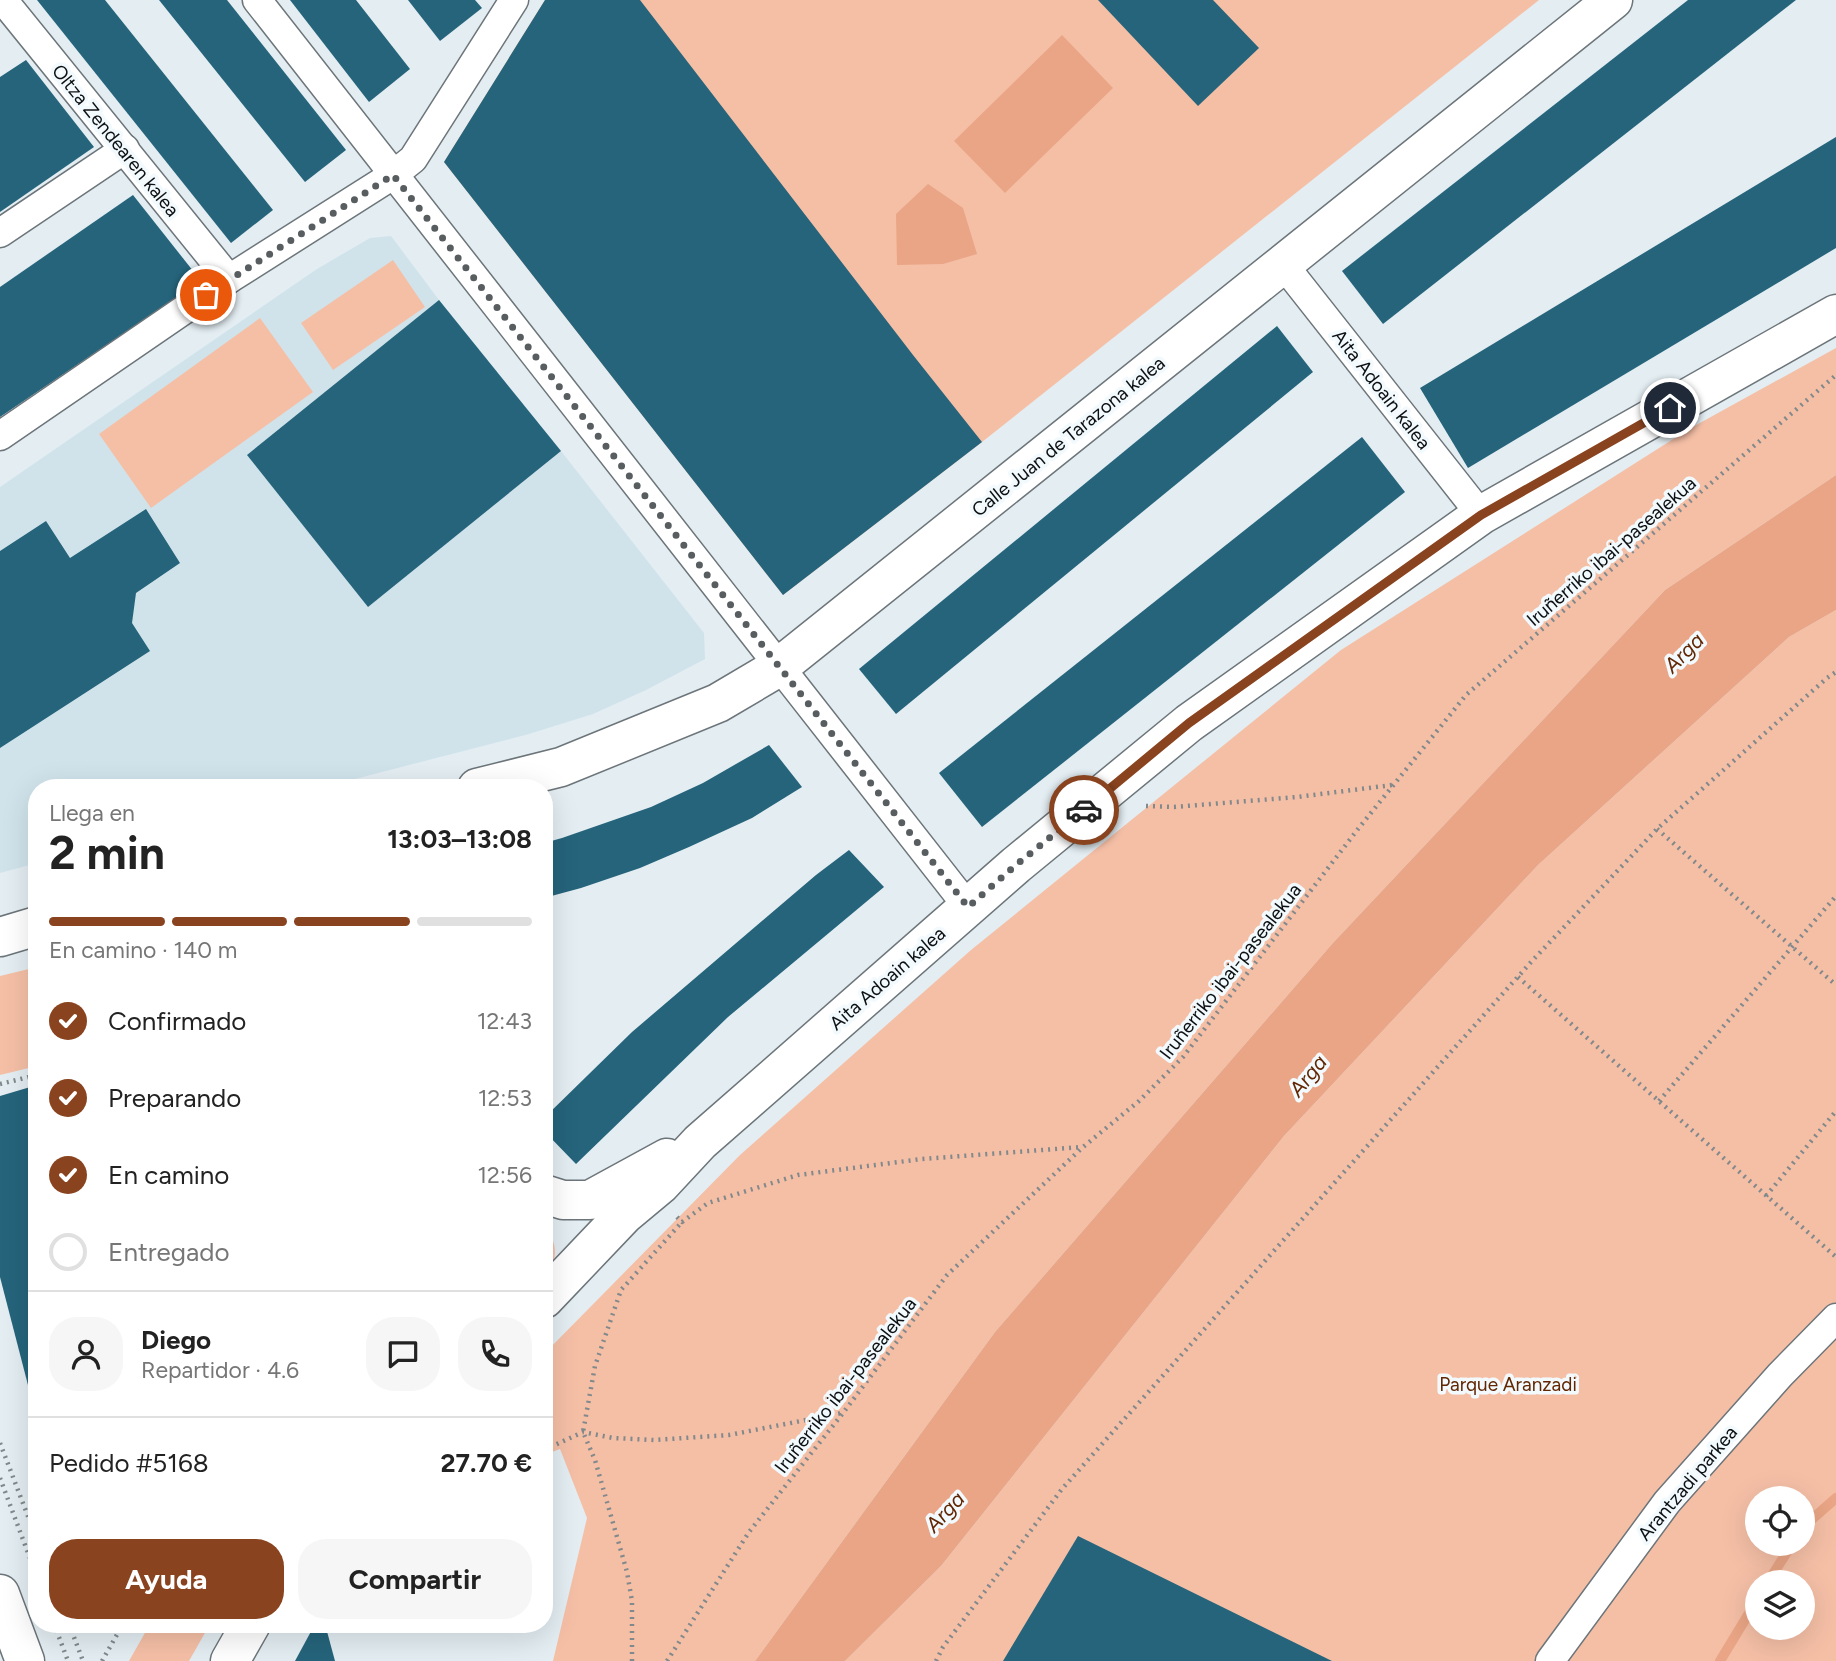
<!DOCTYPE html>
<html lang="es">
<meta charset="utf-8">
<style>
:root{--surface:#fff;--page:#f6f6f6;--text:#222;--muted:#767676;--line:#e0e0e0;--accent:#89431e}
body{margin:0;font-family:Figtree,sans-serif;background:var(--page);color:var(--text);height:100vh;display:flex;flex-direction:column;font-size:26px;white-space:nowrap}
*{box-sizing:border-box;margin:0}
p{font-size:23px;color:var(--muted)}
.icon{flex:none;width:38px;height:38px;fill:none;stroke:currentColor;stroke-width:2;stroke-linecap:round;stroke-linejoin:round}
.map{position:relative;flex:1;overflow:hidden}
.drawer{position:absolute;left:28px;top:779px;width:525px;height:854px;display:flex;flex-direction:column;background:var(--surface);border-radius:28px;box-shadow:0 7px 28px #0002}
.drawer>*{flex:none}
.controls{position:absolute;left:1745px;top:1486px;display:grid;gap:14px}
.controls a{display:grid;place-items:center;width:70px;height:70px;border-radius:50%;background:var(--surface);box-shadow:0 7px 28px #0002;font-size:35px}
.pin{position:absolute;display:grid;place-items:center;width:60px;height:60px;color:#fff;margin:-30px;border:4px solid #fff;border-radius:50%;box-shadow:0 2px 7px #0007}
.courier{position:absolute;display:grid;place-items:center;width:70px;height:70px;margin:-35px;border:5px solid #89431e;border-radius:50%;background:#fff;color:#222;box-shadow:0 2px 9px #0007}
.overview em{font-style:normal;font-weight:700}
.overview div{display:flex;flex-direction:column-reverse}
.overview{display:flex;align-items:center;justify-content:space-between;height:119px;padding:0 21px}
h1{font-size:46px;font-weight:700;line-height:52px}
.bar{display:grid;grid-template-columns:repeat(4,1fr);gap:10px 7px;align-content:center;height:84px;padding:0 21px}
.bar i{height:9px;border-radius:5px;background:var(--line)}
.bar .on{background:var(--accent)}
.bar p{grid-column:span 4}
.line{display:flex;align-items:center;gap:18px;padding:0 21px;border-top:2px solid var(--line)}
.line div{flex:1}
.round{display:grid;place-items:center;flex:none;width:74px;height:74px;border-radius:28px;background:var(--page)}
ol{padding:0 21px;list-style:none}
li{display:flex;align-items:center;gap:21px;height:77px}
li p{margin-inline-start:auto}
li .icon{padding:7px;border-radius:50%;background:var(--accent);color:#fff;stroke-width:4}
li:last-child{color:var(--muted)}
li i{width:38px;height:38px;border:4px solid var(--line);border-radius:50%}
.action{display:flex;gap:14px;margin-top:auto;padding:14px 21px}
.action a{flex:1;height:80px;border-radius:28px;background:var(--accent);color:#fff;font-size:28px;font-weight:700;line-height:80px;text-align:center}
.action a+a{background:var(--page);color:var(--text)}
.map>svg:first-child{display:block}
</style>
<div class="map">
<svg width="1836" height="1661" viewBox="0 0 1836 1661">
<rect width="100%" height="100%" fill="#e3edf2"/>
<!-- built -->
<polygon fill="#d0e3eb" points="391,236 439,300 561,451 704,633 705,659 646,690 593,714 529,734 324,787 37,788 37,863 0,873 0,487 317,269 370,238"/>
<!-- green -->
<g fill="#f5bfa6" fill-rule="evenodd">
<polygon points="545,0 1539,0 982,442 783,595 444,162"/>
<polygon points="393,260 425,307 333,370 301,323"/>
<polygon points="260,318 313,392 151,508 99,434"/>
<polygon points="1836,348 1836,475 1665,590 1332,944 995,1332 755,1661 553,1661 587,1518 560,1449 544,1455 544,1354 740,1155 971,950 1341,650 1689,429"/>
<path d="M1836 610V1661H845L941 1566 1284 1136 1538 865 1789 637ZM1757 1498H1802V1544H1757ZM1757 1582H1802V1628H1757Z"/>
<polygon points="37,967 37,1066 0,1075 0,976"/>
<path d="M544 1224C557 1241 560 1261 544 1277Z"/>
<polygon points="150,1624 210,1624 189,1661 129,1661"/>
</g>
<!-- water -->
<g fill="#e9a585">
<polygon points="1062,35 1113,88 1005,193 954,141"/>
<polygon points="928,184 963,208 977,254 943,264 897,265 896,214"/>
<polygon points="1836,475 1836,610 1789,637 1538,865 1284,1136 941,1566 845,1661 755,1661 995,1332 1332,944 1665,590"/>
</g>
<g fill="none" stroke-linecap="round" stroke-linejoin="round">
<!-- stream -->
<g stroke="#e9a585" stroke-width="10">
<polyline points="1802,1528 1836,1498"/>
<polyline points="1768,1582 1792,1544"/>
<polyline points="1720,1661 1757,1600"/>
</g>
</g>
<!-- building -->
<g fill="#25647b">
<polygon points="37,0 105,0 273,210 231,243"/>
<polygon points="159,0 227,0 346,150 305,182"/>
<polygon points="290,0 356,0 410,69 369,102"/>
<polygon points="408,0 475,0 482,8 440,41"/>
<polygon points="545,0 640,0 913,355 982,442 783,595 444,162"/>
<polygon points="1098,0 1213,0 1259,48 1198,106"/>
<polygon points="1688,0 1796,0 1383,324 1342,271"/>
<polygon points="26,60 94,147 0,212 0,77"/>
<polygon points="1836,137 1836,248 1468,468 1420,388"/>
<polygon points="133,195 201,281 0,417 0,287"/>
<polygon points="439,300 561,451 368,607 247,455"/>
<polygon points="1277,326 1313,372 896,714 859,669"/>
<polygon points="1362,437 1405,492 982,827 939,773"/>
<polygon points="146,509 180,563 136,593 132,623 150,651 0,748 0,551 46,521 70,558"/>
<polygon points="769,745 802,787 752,818 689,847 640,868 581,888 544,898 544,843 562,838 651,807 703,783"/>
<polygon points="849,850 884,887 728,1017 576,1164 544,1131 544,1118 632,1032 816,875"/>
<polygon points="37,1085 37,1416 36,1416 0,1277 0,1096"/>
<polygon points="1078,1536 1332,1661 1003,1661"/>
<polygon points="315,1624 325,1624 335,1661 295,1661"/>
</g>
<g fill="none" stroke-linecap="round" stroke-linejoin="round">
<!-- street casing -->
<g stroke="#6c757a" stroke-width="31">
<g id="street">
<polyline points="3,0 229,279"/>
<polyline points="257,0 968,907"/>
<polyline points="0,233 125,149"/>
<polyline points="1283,264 1481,515"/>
<polyline points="0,436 229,279 393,175 413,159 514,0"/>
<polyline points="1550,1661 1667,1502 1780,1375 1836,1318"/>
</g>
</g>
<!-- secondary casing -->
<g stroke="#6c757a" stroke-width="41">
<g id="secondary">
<polyline points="477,788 561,767 718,703 779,667 1613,0"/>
<polyline points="0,937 37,926"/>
<polyline points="544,1194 563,1200 590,1200 667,1158"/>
<polyline points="544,1299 624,1215 660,1185 700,1142 1016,865 1189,723 1481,515 1836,314"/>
<polyline points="0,1594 25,1661"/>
<polyline points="230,1661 251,1624"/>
</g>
</g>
<!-- path -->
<g stroke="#82898c" stroke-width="4.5" stroke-dasharray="2 5" stroke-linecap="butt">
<polyline points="1146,806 1174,807 1297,797 1392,785"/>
<polyline points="1657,829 1836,985"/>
<polyline points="1518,977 1836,1257"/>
<polyline points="0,1084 37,1075"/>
<polyline points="1659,1101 1836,896"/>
<polyline points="1766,1196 1836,1111"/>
<polyline points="677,1217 682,1222 708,1203 798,1175 922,1159 1082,1147"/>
<polyline points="0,1443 37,1540"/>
<polyline points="544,1450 583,1432 613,1438 654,1440 729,1435 842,1413"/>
<polyline points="0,1478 37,1577"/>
<polyline points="54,1624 68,1661"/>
<polyline points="69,1624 83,1661"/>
<polyline points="102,1661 123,1624"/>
<polyline points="632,1661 632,1601 627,1572 595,1460 583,1432 595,1366 621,1290 682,1222"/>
<polyline points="667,1661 749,1532 843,1413 947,1275 1083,1147 1139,1101 1183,1057 1358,829 1466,695 1836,375"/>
<polyline points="936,1661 943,1647 1062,1489 1531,962 1657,829 1827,678 1836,672"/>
</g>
<!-- street -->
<use href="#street" stroke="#fff" stroke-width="28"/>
<!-- secondary -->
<use href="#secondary" stroke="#fff" stroke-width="38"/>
</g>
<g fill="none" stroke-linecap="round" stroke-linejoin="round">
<!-- done -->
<polyline stroke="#585d60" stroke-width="7" stroke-dasharray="0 12.6" points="206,295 393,175 968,907 1016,865 1084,810"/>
<!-- route -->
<polyline stroke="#89431e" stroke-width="9" points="1084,810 1189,723 1481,515 1670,408"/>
</g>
<g text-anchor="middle" stroke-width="7" stroke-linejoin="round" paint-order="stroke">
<!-- street labels -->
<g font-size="19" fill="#0d1012" stroke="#f2fafe">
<text transform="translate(116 140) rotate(51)" y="7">Oltza Zendearen kalea</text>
<text transform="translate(1382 389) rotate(52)" y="7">Aita Adoain kalea</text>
<text transform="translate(1068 436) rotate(-39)" y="7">Calle Juan de Tarazona kalea</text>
<text transform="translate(1611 551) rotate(-41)" y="7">Iruñerriko ibai-pasealekua</text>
<text transform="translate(1230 971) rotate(-52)" y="7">Iruñerriko ibai-pasealekua</text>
<text transform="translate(887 978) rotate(-41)" y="7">Aita Adoain kalea</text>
<text transform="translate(845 1385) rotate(-52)" y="7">Iruñerriko ibai-pasealekua</text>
<text transform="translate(1687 1483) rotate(-50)" y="7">Arantzadi parkea</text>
</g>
<!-- park labels -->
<g font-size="19" fill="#622601" stroke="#f2fafe">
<text x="1508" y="1391">Parque Aranzadi</text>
</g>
<!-- water labels -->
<g font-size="21" font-style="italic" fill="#622602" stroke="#f2fafe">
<text transform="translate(1684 653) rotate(-45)" y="7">Arga</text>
<text transform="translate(1308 1076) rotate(-51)" y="7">Arga</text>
<text transform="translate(945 1512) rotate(-47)" y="7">Arga</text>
</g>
</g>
</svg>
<div class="controls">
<a><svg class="icon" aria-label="locate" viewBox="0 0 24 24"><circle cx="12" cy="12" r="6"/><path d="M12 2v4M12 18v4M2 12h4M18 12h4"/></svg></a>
<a><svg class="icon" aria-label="layers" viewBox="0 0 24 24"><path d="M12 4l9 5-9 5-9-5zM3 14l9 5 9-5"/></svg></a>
</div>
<div class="pin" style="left:206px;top:295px;background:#ea580c"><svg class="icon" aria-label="bag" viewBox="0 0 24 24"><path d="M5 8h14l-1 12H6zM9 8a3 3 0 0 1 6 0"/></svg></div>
<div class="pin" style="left:1670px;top:408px;background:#1f2937"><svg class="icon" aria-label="home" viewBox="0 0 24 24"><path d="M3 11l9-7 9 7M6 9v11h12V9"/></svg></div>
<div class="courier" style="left:1084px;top:810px"><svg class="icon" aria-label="car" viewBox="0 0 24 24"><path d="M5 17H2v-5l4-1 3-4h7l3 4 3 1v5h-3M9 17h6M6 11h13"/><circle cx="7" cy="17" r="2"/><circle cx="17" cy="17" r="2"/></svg></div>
<section class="drawer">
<div class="overview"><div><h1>2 min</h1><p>Llega en</p></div><em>13:03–13:08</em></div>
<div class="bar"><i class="on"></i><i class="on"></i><i class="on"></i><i></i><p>En camino · 140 m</p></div>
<ol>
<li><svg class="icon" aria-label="check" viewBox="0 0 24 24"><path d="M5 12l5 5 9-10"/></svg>Confirmado<p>12:43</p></li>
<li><svg class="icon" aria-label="check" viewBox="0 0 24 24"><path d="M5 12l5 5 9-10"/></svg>Preparando<p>12:53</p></li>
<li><svg class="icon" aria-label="check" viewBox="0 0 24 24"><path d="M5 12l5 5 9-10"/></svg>En camino<p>12:56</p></li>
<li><i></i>Entregado</li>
</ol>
<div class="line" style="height:126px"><a class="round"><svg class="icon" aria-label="person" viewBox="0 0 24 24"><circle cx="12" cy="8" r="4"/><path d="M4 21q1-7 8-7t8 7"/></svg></a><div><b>Diego</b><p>Repartidor · 4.6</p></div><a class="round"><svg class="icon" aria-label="chat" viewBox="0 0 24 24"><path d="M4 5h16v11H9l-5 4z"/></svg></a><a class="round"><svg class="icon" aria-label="phone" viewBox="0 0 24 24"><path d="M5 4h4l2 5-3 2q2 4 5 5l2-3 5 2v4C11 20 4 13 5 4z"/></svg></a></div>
<div class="line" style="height:91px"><div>Pedido #5168</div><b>27.70 €</b></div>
<div class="action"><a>Ayuda</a><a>Compartir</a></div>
</section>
</div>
